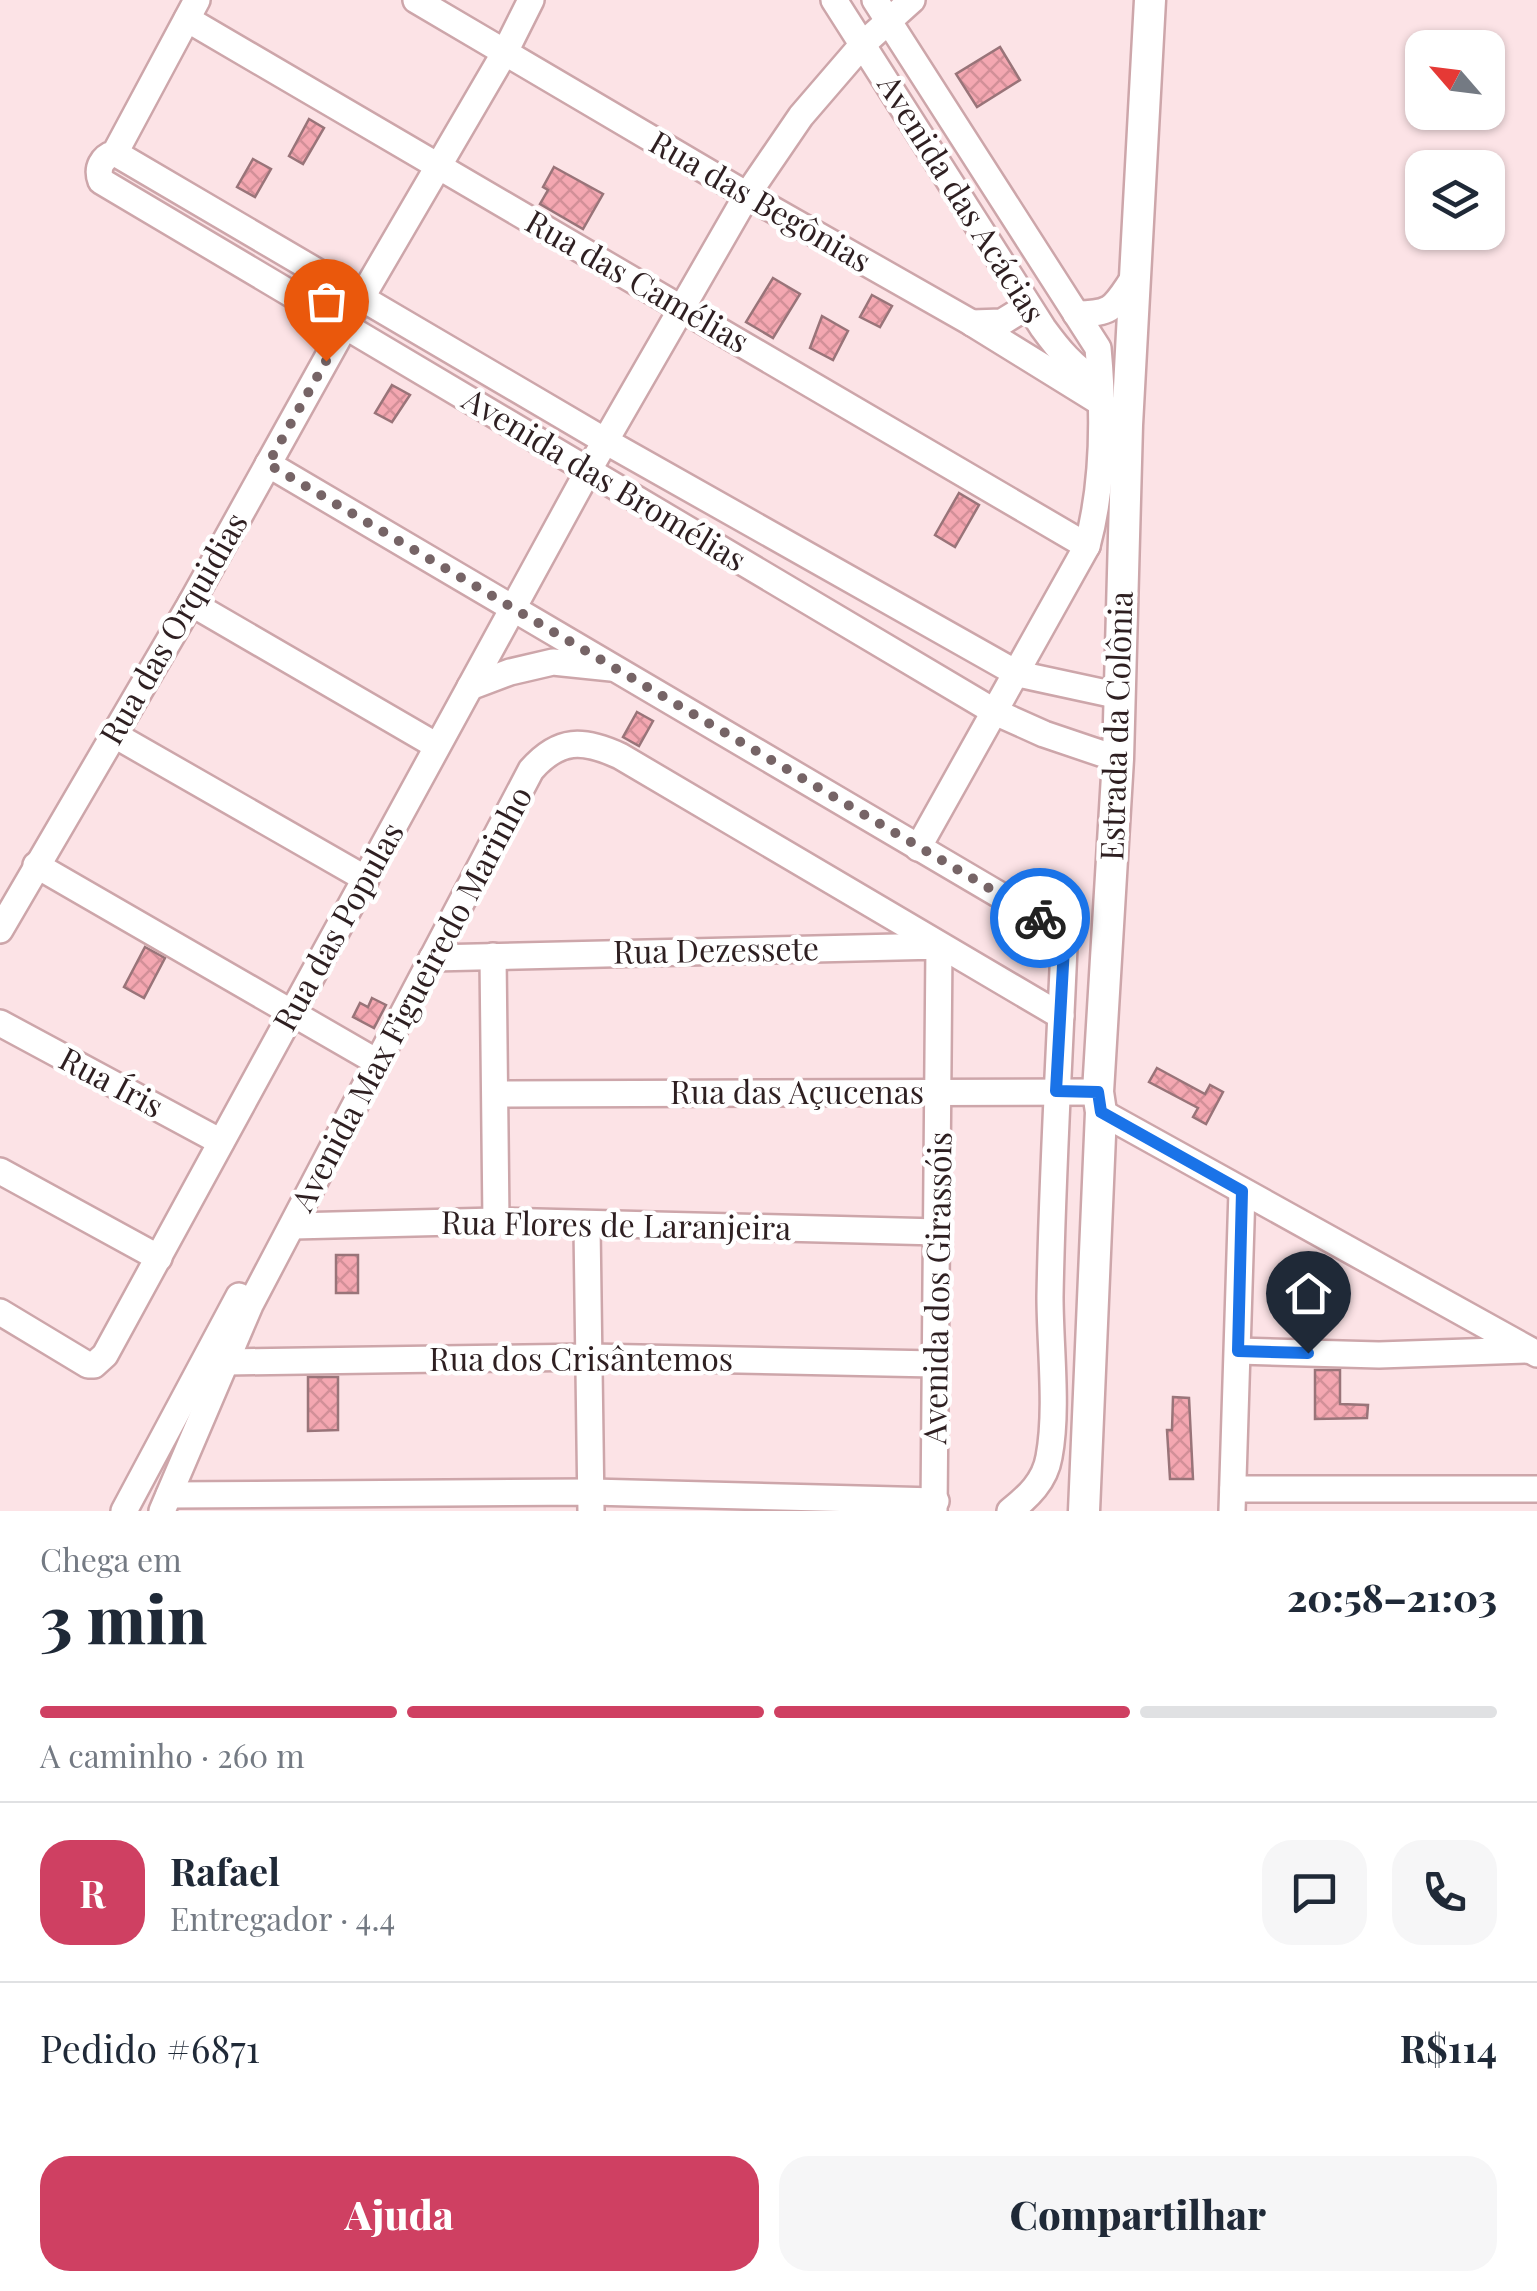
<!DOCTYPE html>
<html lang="pt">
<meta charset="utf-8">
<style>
:root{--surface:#fff;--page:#f6f6f7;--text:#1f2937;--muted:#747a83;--line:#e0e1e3;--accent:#cf4062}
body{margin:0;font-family:"Playfair Display",serif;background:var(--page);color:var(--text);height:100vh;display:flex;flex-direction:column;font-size:38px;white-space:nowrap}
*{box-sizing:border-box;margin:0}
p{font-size:32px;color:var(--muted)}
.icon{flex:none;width:55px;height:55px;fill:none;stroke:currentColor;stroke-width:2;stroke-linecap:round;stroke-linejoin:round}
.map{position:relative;height:1511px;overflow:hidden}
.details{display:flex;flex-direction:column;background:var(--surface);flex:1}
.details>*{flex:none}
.needle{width:65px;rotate:298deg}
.buttons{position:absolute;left:1405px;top:30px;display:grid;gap:20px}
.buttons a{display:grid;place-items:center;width:100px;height:100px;border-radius:20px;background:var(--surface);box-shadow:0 2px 8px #0004;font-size:50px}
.pin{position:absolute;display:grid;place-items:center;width:85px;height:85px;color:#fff;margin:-102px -42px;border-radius:50% 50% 50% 0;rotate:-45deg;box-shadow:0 0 10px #0007}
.pin .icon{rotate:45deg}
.courier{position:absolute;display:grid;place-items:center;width:100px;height:100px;margin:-50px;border:8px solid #1a73e8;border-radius:50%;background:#fff;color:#222;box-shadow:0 2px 12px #0007}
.headline em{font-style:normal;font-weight:800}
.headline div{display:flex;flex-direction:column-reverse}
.headline{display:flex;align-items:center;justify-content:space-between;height:170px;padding:0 40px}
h1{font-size:65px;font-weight:800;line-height:75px}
.bar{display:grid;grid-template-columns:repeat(4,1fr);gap:15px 10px;align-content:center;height:120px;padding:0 40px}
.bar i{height:12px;border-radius:8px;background:var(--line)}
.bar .on{background:var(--accent)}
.bar p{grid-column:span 4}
.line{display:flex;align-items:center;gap:25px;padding:0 40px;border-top:2px solid var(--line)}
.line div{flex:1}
.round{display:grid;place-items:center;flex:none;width:105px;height:105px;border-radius:30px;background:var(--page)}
.button{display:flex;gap:20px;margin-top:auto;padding:20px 40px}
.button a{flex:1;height:115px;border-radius:30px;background:var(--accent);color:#fff;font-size:40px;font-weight:800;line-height:115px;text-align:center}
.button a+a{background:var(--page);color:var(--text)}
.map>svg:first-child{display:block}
</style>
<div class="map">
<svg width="1537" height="1511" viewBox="0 0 1537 1511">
<defs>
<pattern id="building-cross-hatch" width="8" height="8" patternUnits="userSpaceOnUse" patternTransform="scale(2.5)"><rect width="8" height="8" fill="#f4a7b1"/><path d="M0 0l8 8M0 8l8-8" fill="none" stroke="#d28f98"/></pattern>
</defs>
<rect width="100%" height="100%" fill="#fce3e6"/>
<!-- building -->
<g fill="url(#building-cross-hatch)" stroke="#997479" stroke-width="2.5">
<polygon points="1000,47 1020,80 977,107 956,74"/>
<polygon points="309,119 324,128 303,164 289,156"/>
<polygon points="253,159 271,169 255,197 237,187"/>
<polygon points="554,167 603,194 583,229 540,204 548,190 543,187"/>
<polygon points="773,278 800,294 773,338 746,322"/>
<polygon points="872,295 892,306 880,327 860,317"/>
<polygon points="822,316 848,331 833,360 810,348"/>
<polygon points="392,385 410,395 392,422 375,413"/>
<polygon points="959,493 979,505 955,547 935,535"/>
<polygon points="637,712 653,721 639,746 623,737"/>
<polygon points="145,947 165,958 144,998 124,987"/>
<polygon points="372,998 386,1005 374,1028 353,1017 360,1003 368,1007"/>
<polygon points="1157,1068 1205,1094 1210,1085 1223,1092 1206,1124 1193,1117 1198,1108 1149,1082"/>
<rect x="336" y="1255" width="22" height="38"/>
<polygon points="1315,1370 1340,1370 1340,1404 1368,1405 1367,1418 1315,1419"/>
<polygon points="308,1377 338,1377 338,1430 308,1431"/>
<polygon points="1173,1397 1189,1398 1193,1479 1170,1479 1167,1430 1172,1430"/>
</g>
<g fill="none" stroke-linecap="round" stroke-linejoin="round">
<!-- minor casing -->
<g stroke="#cda6aa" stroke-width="30">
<g id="minor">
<path d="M197 0 115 153C102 157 96 168 101 181L995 712 1044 734 1118 759"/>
<polyline points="416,0 747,195 972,323 1103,404"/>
<path d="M834 0 1043 328C1059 350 1073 367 1096 381"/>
<path d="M875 0 1098 348C1104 412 1104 484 1087 546L918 848"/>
<polyline points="187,19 1087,546"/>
<polyline points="115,153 607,442 1018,674 1120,696"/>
<path d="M1076 314C1115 314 1114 306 1135 276"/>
<polyline points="972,323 1002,322 1028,306"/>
<path d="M268 464 1059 930 1064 947C1059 1064 1052 1180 1050 1297 1050 1346 1058 1410 1049 1457 1045 1481 1028 1497 1010 1511"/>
<polyline points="191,603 437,746"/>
<polyline points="470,687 510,672 553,662 611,668"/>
<polyline points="113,734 366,879"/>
<polyline points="36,865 377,1062"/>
<polyline points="0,930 191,603 345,326 505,52 531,0"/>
<polyline points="493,956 496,1221"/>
<polyline points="432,958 939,946 934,1511"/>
<polyline points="0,1023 221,1142"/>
<polyline points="496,1094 1098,1092"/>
<polyline points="1101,1112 1537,1354"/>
<polyline points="0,1171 159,1258"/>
<polyline points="293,1226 496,1221 939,1232"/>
<polyline points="587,1226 591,1511"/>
<polyline points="0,1312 88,1365 94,1365 105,1355 588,471 747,195 801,116 863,44 912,0"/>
<polyline points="1238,1351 1379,1355 1529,1350"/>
<polyline points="227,1362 590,1357 935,1364"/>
<polyline points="1233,1489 1537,1489"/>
<polyline points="169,1495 592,1492 936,1501"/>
<polyline points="124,1511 239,1296"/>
<path d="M162 1511 250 1305 531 770C559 738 583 739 620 756L1061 1016"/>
<polyline points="1232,1511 1242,1191"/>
</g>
</g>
<!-- major casing -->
<g stroke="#cda6aa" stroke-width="35">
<polyline id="major" points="1084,1511 1101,1112 1098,1092 1118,759 1127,425 1150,0"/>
</g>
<!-- minor -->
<use href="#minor" stroke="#fff" stroke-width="25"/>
<!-- major -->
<use href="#major" stroke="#fff" stroke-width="30"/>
</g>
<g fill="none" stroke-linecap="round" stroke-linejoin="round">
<!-- done -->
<polyline stroke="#766466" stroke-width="10" stroke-dasharray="0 18" points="326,361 268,464 1040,918"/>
<!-- route -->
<polyline stroke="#1a73e8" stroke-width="12" points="1040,918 1059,930 1064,947 1056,1091 1098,1092 1101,1112 1242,1191 1238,1351 1308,1353"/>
</g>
<g text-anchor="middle" stroke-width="9" stroke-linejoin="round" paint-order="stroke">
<!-- street labels -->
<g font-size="32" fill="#2e1f21" stroke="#fff">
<text transform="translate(961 199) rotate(58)" y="11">Avenida das Acácias</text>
<text transform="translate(760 202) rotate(30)" y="11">Rua das Begônias</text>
<text transform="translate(637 282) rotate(30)" y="11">Rua das Camélias</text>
<text transform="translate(604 480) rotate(31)" y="11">Avenida das Bromélias</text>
<text transform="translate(174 629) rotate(-60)" y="11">Rua das Orquidias</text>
<text transform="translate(1117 726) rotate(-88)" y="11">Estrada da Colônia</text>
<text transform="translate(339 927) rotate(-61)" y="11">Rua das Populas</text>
<text transform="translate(716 951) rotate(-1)" y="11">Rua Dezessete</text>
<text transform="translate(412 999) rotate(-62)" y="11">Avenida Max Figueiredo Marinho</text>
<text transform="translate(111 1083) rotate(28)" y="11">Rua Íris</text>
<text x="797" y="1104">Rua das Açucenas</text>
<text transform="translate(616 1226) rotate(1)" y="11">Rua Flores de Laranjeira</text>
<text transform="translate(938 1288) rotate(-89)" y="11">Avenida dos Girassóis</text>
<text x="581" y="1371">Rua dos Crisântemos</text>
</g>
</g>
</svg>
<div class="buttons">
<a><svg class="needle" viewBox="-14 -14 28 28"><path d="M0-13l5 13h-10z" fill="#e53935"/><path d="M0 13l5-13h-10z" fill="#747a83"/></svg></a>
<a><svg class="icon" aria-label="layers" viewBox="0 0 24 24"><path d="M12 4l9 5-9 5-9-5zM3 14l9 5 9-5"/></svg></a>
</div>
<div class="pin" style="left:326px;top:361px;background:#ea580c"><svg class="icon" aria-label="bag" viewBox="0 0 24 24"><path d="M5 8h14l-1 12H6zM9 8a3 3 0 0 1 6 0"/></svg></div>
<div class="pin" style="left:1308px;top:1353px;background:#1f2937"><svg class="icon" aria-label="home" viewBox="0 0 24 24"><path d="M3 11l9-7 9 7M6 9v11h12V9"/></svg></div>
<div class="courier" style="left:1040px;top:918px"><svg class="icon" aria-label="bike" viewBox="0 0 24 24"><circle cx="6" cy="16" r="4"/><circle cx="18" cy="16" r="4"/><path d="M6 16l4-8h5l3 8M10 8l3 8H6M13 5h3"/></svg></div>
</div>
<section class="details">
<div class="headline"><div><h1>3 min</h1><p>Chega em</p></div><em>20:58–21:03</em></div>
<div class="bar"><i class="on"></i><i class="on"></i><i class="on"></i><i></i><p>A caminho · 260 m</p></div>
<div class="line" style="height:180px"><b class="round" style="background:var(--accent);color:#fff">R</b><div><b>Rafael</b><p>Entregador · 4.4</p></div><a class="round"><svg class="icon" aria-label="chat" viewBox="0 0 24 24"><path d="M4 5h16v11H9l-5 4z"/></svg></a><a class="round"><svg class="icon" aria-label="phone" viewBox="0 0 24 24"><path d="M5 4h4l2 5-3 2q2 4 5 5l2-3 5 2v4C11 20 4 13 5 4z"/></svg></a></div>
<div class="line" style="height:130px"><div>Pedido #6871</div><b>R$114</b></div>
<div class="button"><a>Ajuda</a><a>Compartilhar</a></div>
</section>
